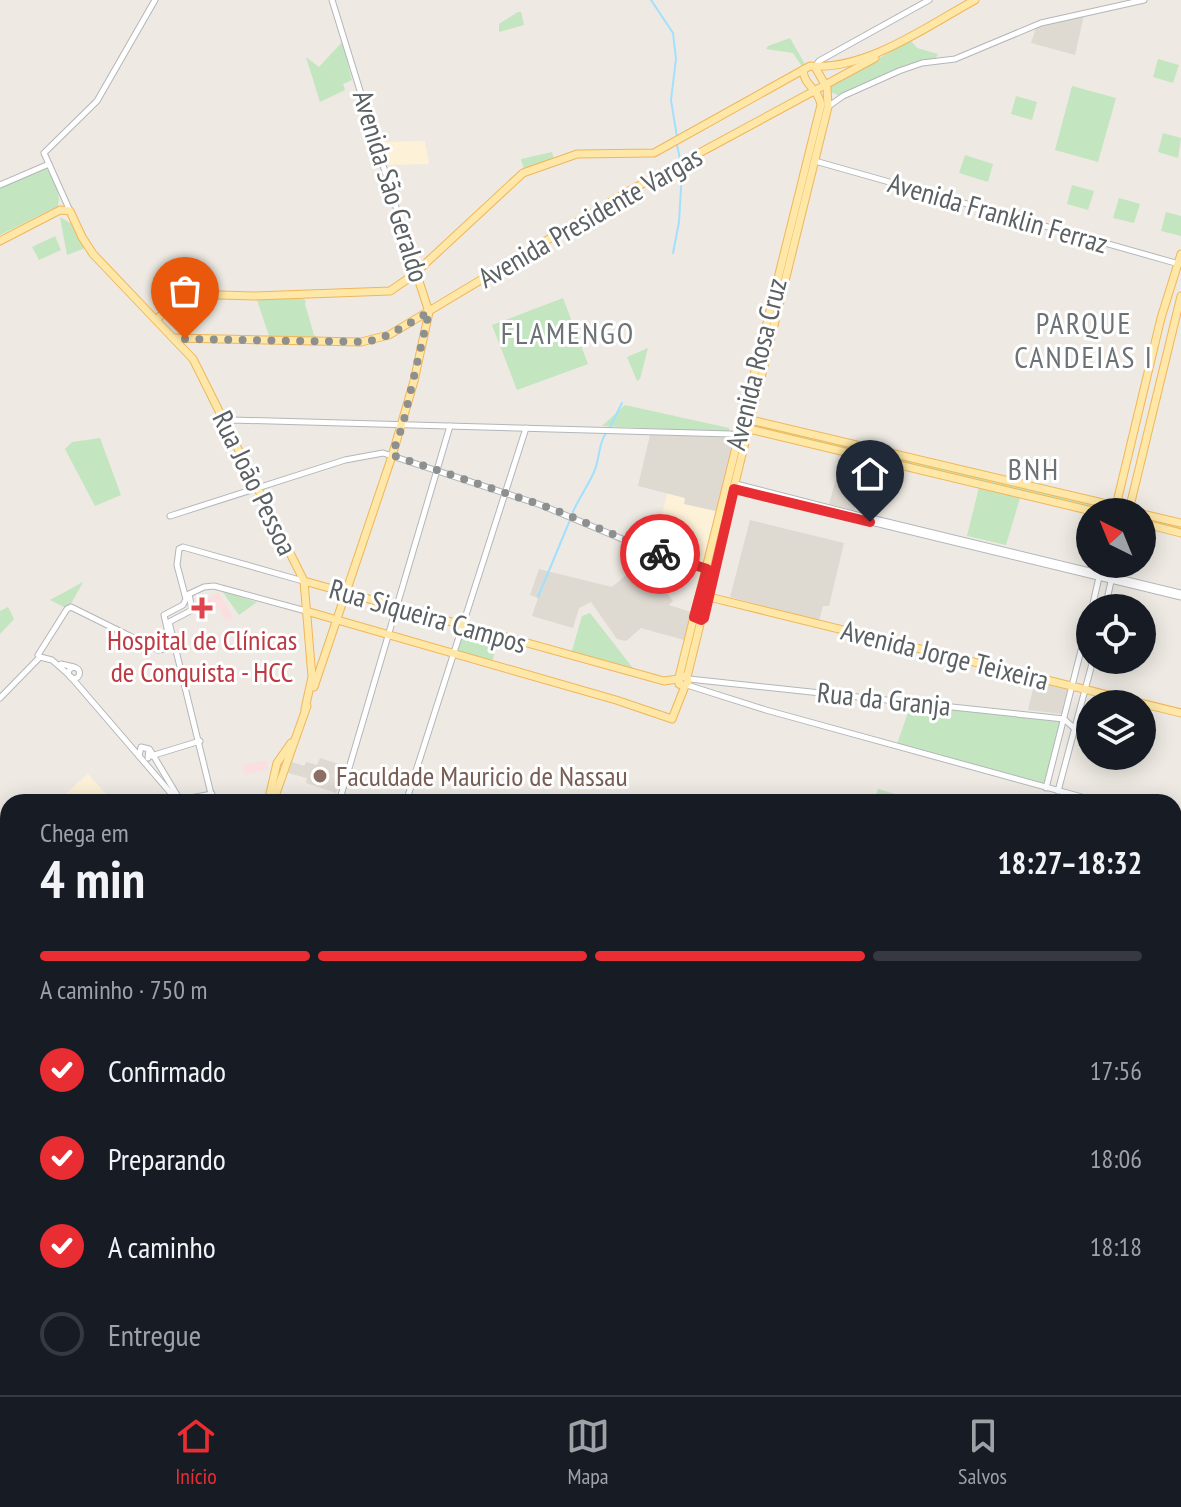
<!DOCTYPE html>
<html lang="pt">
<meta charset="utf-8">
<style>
:root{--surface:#171b24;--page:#242831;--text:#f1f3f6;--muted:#9ea1a6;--line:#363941;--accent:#e82e33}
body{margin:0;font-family:"PT Sans Narrow",sans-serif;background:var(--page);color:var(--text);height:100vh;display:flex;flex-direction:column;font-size:30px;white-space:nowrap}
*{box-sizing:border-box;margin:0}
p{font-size:26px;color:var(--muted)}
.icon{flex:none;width:44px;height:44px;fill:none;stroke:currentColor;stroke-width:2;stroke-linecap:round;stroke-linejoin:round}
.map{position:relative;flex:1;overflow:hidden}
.drawer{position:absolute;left:0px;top:794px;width:1182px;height:602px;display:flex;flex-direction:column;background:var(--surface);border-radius:24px 24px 0 0;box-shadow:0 4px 20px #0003}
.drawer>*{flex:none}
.needle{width:52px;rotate:317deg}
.controls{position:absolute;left:1076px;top:498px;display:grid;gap:16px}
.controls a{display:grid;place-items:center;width:80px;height:80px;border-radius:50%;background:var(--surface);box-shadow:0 4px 20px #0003;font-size:40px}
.pin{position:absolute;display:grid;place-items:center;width:68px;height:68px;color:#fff;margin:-82px -34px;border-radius:50% 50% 50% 0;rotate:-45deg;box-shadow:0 0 8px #0007}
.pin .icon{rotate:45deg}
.courier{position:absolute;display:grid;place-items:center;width:80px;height:80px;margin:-40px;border:6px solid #e82e33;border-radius:50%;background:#fff;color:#222;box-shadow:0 2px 10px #0007}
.overview em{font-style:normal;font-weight:600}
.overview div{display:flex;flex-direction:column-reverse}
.overview{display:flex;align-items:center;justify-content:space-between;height:136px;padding:0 40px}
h1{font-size:52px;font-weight:600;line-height:60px}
.bar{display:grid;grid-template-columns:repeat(4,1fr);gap:12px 8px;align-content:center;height:96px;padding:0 40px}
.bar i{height:10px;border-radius:6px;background:var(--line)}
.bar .active{background:var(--accent)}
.bar p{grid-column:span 4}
ol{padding:0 40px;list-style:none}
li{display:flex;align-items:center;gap:24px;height:88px}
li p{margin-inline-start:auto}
li .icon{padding:8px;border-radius:50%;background:var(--accent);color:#fff;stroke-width:4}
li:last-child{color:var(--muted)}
li i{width:44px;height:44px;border:4px solid var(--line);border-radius:50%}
.tab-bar{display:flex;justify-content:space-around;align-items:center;height:112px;border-top:2px solid var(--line);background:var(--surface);font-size:22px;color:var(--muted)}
.tab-bar a{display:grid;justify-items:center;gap:4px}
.tab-bar .active{color:var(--accent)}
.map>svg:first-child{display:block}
</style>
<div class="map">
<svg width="1181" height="1395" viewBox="0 0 1181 1395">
<rect width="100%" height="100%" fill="#eeeae3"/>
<!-- commercial -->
<g fill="#fdf1d8">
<polygon points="425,141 429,164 386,165 383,142"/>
<polygon points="667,493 686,498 685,504 716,511 705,560 698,563 655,548"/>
<polygon points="88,774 113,802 56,802"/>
<polygon points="1132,1388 1124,1395 1037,1395 1031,1389"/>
</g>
<!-- education -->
<g fill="#ded9d1">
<polygon points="1084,15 1075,55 1031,43 1036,28"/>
<polygon points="650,435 729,437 733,443 716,511 684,504 685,498 638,486"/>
<polygon points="843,454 868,460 864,478 876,481 874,489 859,485 859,477 854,494 858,496 854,511 829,504"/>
<polygon points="750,520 844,543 829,606 823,606 819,621 730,597"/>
<polygon points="642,562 673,601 669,605 691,612 684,640 641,628 626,641 617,639 591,602 579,608 573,628 532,616 538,598 530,595 539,569 612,587"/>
<polygon points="1035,680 1068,689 1062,714 1028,710"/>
<polygon points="320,758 345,766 336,793 306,783 307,778 288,773 292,762 304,766 306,762 317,765"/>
</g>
<!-- medical -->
<g fill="#fbdedf">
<polygon points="218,592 233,617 226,621 219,607 213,610 210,606 200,612 196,605"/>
<polygon points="267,760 268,769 245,775 242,765"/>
<polygon points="0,887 8,906 8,956 0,955"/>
</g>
<!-- green -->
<g fill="#c3e5bf">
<polygon points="518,12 521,12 524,25 499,32 499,24"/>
<polygon points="790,38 806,66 803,68 793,53 766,49 768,46"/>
<polygon points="911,41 917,48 938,54 935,59 911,64 838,95 830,92 829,85"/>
<polygon points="342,42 352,80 343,84 345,90 320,102 306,57 319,67"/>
<polygon points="1158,59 1179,65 1173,83 1153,77"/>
<polygon points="1072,86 1116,98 1098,162 1055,150"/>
<polygon points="1016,96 1037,102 1032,120 1011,114"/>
<polygon points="1163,133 1181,138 1178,158 1158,152"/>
<polygon points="552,152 554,160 524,170 521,159"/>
<polygon points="965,155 993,164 988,182 959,173"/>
<path d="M46 167C52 179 62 193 58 206L0 235V188Z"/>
<polygon points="1072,185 1094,191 1088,210 1067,204"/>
<polygon points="1119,198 1140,204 1134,223 1113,218"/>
<polygon points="1166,212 1181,216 1181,236 1161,231"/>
<polygon points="60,217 72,224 85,248 67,255"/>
<polygon points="55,236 61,250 39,260 32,247"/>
<polygon points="299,296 306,301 305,304 314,335 317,337 313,340 270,339 257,300"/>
<polygon points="563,298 588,364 517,390 492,325"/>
<polygon points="648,348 640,379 637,381 627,357"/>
<polygon points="625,405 729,428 729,432 602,426"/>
<polygon points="755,423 1115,506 1112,512 1093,512 754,429"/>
<polygon points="100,438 121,495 95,506 65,449 72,442"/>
<polygon points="979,487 1020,498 1006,545 967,536"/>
<polygon points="83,582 71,604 66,608 50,600"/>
<polygon points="222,591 257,602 239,615"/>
<polygon points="8,607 14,619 0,634 0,611"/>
<polygon points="590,613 636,672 571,654 582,616"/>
<polygon points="465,628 495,636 498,639 493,659 489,661 459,652 458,649"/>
<polygon points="911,704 1061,721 1047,786 897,744"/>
<polygon points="878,789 922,802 874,802"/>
<polygon points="1174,1022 1181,1024 1181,1093 1174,1107"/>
<polygon points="1181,1121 1181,1214 1174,1217 1174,1135"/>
<polygon points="1181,1222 1181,1264 1174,1270 1174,1225"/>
</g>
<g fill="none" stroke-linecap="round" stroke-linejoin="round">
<!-- stream -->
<g stroke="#a2e0fe" stroke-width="2">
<polyline points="651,0 673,33 676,59 671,100 677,137"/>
<polyline points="677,145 680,159"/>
<polyline points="673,253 679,222 682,171"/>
<polyline points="610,427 622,403"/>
<path d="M572 514C578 499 588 486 594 472 600 459 598 444 606 433"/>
<polyline points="1151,522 1181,529"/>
<polyline points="538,597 570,520"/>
<polyline points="1174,1052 1181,1054"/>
<polyline points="453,1388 455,1395"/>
</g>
<!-- minor casing -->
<g stroke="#b3b6ba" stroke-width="7">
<g id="minor">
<polyline points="332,0 416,272"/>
<polyline points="815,67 819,61 929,0"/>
<polyline points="829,106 843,96 899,71 922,63 955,59 1041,23 1144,0"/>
<polyline points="815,161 1179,264"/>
<polyline points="0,185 49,164"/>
<polyline points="70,211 44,153 97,101 155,0"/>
<polyline points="226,425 233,420 731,434"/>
<polyline points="736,484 865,517"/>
<polyline points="734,489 1181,597"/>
<polyline points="170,516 345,460 383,453 541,505 658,554 706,569"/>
<polyline points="875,519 1181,593"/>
<polyline points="1092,608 1102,564"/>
<polyline points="1105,608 1115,564"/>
<polyline points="38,655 67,609 71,607 158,650 166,649 170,641 164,615 183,605 186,599 177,565 179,549 183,547 303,581"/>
<polyline points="61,664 74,667"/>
<circle cx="74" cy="673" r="5.5"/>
<polyline points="71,677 139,756"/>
<polyline points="689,679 1064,719 1075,729"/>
<polyline points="687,685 766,710 1100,802"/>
<polyline points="0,698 40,657 52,660 69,675"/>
<polyline points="150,750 180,800 212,794"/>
<polyline points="151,756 200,741"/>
<polyline points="148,758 149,749 141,747 139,756 175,798"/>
<polyline points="1046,788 1090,615"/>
<polyline points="1058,791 1093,660"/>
<polyline points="1065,795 1076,800 1089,800"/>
<polyline points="213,802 169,622 192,610 189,594 204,587 214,586 306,611"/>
<polyline points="339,802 450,426"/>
<polyline points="406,802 526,428"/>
<polyline points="1174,823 1181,825"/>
<polyline points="0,958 8,958"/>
<polyline points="1174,979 1181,979"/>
<polyline points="0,1217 8,1095"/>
<polyline points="1174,1220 1181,1217"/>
<polyline points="0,1343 8,1324"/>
<polyline points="450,1388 452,1395"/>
<polyline points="460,1388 461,1395"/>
<polyline points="1023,1388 1031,1395"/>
</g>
</g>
<!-- major casing -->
<g stroke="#f0b659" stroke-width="9">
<g id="major">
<polyline points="0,241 60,210 70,211 82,237 93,254 193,359 304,581 312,677 305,709"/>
<path d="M157 319 184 294 255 296 390 291 412 276 523 173 577 154 654 153 810 66C866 71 927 26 975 0"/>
<polyline points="175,338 361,342 389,335 629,191 875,58"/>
<polyline points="751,420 1094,501 1115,506 1119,504 1129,509"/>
<polyline points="749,429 1096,512"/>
<polyline points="1116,506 1161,318 1181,254"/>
<polyline points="1129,510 1181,296"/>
<polyline points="1142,514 1181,523"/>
<polyline points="1142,523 1181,533"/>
<polyline points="304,581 664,681 678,679"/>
<polyline points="709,597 1181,713"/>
<polyline points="306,611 616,700 672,719 685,686"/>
<path d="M679 677 821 105C819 89 804 86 803 70"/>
<polyline points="687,677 680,676 679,684 684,686 688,682 687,677 828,107 827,88 815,67"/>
<polyline points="314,687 392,456 414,381 429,312 416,272"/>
<polyline points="268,802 277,763 291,743"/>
<polyline points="273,802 307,706"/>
<polyline points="0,862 8,881"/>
<polyline points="0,876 8,894"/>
<polyline points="0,1074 8,1070"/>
<polyline points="1174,1114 1181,1102"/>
<polyline points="1174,1127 1181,1113"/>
<polyline points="343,1388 345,1395"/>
<polyline points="349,1388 350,1395"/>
<polyline points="468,1388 474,1395"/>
<polyline points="477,1388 480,1395"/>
<polyline points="831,1395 841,1388"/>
<polyline points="847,1395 857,1388"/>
</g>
</g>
<!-- highway casing -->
<g stroke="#ee8b02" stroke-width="11">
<g id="highway">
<polyline points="0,1279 8,1290"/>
<polyline points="0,1301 8,1312"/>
<polyline points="64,1388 70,1395"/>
<polyline points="79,1388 84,1395"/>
</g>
</g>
<!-- minor -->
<use href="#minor" stroke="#fff" stroke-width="5"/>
<!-- major -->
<use href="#major" stroke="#fee7a7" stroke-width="7"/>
<!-- highway -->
<use href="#highway" stroke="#fcd38b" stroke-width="9"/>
</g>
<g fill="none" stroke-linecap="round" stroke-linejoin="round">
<!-- done -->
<polyline stroke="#8e9090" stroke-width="8" stroke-dasharray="0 14.4" points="185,339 367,342 389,335 429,312 403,424 392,455 553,509 660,554"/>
<!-- route -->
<polyline stroke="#e82e33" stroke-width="10" points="660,554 707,569 694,617 701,620 704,618 734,489 870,522"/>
</g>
<!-- markers -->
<path fill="#e0444e" stroke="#fff" stroke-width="3" d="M198 596h8v8h8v8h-8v8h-8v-8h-8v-8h8z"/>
<circle fill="#8d6e63" stroke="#fff" stroke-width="3" cx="320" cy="776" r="8"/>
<g text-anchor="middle" stroke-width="6" stroke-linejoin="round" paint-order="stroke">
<!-- street labels -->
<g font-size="28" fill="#5b6063" stroke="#fff">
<text transform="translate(391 186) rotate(73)" y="10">Avenida São Geraldo</text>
<text transform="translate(998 213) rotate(16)" y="10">Avenida Franklin Ferraz</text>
<text transform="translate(590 217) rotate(-30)" y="10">Avenida Presidente Vargas</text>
<text transform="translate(756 364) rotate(-76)" y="10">Avenida Rosa Cruz</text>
<text transform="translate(255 483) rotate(64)" y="10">Rua João Pessoa</text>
<text transform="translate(428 616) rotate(16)" y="10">Rua Siqueira Campos</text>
<text transform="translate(945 655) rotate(14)" y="10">Avenida Jorge Teixeira</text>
<text transform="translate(884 699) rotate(6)" y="10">Rua da Granja</text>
</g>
<!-- health labels -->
<g font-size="28" fill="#be3a42" stroke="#fff">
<text x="202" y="650">Hospital de Clínicas<tspan x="202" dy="32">de Conquista - HCC</tspan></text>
</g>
<!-- education labels -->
<g font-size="28" fill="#785e54" stroke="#fff" text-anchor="start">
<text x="336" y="786">Faculdade Mauricio de Nassau</text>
</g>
<!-- neighbourhood labels -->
<g font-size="30" letter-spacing="2" fill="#6c7275" stroke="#fff">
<text x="1084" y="334">PARQUE<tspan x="1084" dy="34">CANDEIAS I</tspan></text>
<text x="568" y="344">FLAMENGO</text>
<text x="1034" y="480">BNH</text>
</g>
</g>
</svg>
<div class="controls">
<a><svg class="needle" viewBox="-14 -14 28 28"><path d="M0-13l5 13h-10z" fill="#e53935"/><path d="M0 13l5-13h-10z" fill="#9ea1a6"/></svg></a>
<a><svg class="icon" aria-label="locate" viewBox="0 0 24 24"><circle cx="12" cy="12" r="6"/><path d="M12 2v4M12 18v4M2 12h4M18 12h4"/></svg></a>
<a><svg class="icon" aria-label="layers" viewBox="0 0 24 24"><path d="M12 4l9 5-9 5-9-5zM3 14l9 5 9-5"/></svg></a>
</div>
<div class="pin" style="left:185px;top:339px;background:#ea580c"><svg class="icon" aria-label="bag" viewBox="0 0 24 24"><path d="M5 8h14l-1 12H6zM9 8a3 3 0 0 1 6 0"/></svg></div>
<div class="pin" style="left:870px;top:522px;background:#1f2937"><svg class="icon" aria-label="home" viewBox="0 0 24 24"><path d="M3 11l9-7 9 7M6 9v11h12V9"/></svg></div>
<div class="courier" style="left:660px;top:554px"><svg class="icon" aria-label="bike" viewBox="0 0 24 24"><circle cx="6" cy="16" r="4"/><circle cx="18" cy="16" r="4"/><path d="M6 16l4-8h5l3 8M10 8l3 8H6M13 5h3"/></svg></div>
<section class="drawer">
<div class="overview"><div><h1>4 min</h1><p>Chega em</p></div><em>18:27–18:32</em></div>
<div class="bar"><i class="active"></i><i class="active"></i><i class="active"></i><i></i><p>A caminho · 750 m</p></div>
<ol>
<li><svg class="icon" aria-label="check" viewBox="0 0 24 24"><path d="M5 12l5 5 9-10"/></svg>Confirmado<p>17:56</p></li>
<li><svg class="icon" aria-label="check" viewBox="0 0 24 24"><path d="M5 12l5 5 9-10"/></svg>Preparando<p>18:06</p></li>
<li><svg class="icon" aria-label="check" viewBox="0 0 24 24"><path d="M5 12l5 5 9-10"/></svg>A caminho<p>18:18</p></li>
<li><i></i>Entregue</li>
</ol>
</section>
</div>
<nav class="tab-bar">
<a class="active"><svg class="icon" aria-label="home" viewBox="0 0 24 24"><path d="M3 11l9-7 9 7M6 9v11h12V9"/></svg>Início</a>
<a><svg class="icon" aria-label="map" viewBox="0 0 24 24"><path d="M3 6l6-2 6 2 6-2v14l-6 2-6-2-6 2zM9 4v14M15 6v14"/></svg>Mapa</a>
<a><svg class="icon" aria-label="saved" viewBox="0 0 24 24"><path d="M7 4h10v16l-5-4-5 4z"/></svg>Salvos</a>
</nav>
